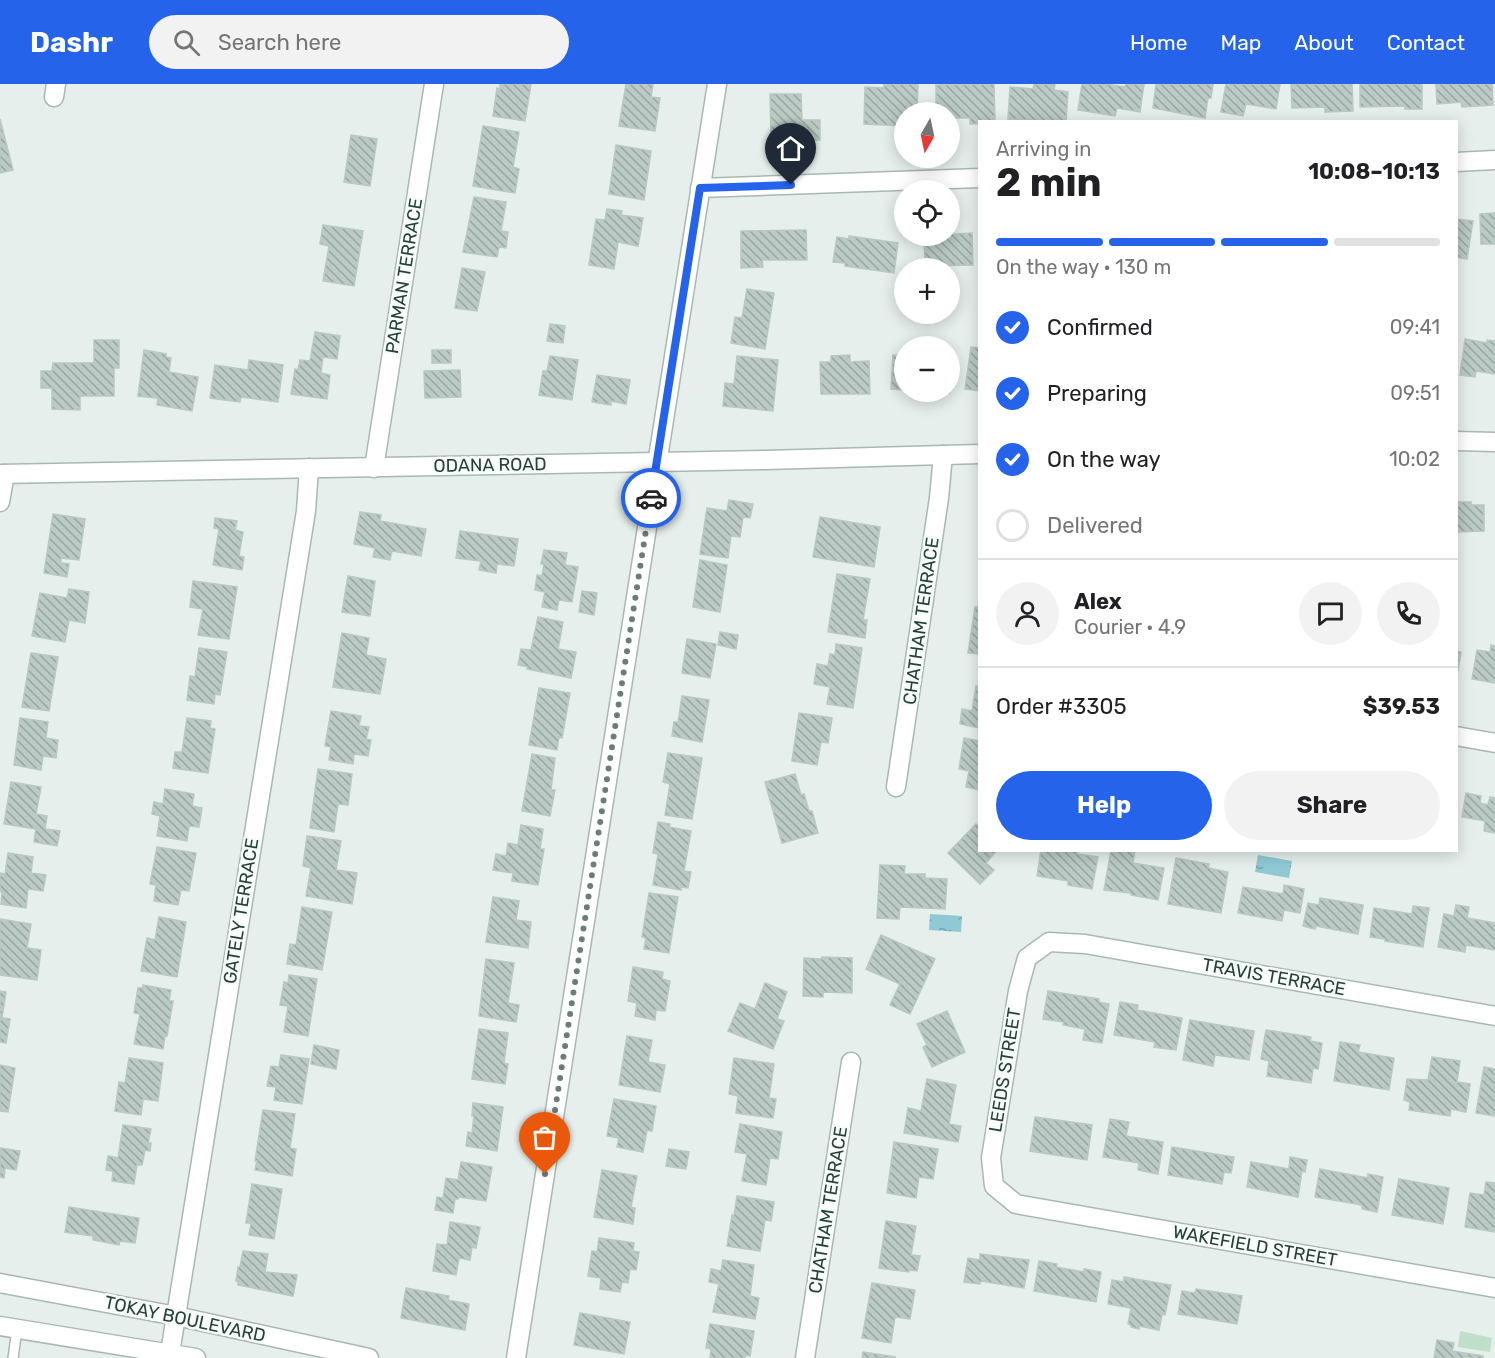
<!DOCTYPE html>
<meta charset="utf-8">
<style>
:root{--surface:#fff;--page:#f2f2f2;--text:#202124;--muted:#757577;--line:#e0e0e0;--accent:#2563eb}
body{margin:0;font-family:Rubik,sans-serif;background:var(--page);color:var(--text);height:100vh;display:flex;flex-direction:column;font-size:22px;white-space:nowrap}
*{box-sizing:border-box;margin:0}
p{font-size:20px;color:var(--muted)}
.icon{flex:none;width:33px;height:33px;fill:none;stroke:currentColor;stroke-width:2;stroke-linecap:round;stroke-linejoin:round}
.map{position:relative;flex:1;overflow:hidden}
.drawer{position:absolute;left:978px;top:36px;width:480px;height:732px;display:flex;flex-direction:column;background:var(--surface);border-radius:0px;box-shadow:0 3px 15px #0003}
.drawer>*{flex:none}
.needle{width:39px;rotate:189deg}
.fabs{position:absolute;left:894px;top:18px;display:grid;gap:12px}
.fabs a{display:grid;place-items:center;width:66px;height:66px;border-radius:50%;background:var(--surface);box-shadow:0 3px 15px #0003;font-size:30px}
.pin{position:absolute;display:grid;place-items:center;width:51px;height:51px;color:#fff;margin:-62px -26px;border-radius:50% 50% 50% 0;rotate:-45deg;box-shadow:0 0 6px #0007}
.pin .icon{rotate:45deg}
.courier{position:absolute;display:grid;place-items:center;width:60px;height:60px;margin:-30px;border:4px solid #2563eb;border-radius:50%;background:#fff;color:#222;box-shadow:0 2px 8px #0007}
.overview em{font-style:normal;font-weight:700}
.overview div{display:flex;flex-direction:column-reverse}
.overview{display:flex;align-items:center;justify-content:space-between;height:102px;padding:0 18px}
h1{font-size:39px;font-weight:700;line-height:45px}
.bar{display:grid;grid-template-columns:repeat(4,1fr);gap:9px 6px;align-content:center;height:72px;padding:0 18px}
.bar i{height:8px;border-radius:4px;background:var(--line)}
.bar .active{background:var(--accent)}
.bar p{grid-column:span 4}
.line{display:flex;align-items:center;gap:15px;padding:0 18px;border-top:2px solid var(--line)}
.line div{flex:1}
.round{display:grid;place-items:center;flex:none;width:63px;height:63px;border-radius:32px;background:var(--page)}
ol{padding:0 18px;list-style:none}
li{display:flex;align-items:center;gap:18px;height:66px}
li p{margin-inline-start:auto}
li .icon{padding:6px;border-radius:50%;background:var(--accent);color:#fff;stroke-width:4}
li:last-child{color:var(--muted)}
li i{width:33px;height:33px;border:3px solid var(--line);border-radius:50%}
.action{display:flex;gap:12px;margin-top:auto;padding:12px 18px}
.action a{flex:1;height:69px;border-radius:36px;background:var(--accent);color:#fff;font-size:24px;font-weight:700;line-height:69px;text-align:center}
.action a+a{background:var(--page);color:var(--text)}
header{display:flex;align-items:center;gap:36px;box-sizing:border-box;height:84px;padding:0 30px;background:var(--accent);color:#fff}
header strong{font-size:28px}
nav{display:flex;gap:33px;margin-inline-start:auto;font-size:21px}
.search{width:420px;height:54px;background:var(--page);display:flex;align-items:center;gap:15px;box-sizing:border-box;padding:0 21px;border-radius:33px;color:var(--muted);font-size:22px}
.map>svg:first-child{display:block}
</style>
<header>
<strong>Dashr</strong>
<div class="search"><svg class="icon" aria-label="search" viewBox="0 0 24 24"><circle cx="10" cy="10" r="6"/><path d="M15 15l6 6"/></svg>Search here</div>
<nav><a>Home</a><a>Map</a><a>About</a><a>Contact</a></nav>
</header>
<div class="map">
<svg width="1495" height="1274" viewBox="0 0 1495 1274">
<defs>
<pattern id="water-ripples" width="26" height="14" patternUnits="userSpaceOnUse" patternTransform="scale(1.5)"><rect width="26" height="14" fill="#8ec9d4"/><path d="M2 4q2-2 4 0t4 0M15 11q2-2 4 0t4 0" fill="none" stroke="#74a5ad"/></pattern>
<pattern id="building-back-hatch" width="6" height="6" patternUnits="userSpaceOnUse" patternTransform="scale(1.5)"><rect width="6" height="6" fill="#bbcac4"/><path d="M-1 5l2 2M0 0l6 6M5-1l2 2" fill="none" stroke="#98a6a0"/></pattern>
</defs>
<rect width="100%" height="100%" fill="#e6efeb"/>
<!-- green -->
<polygon fill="#bfe0c8" points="1460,1247 1492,1254 1490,1268 1458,1263"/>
<!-- water -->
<g fill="url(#water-ripples)">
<polygon points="1258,771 1292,777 1289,794 1255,788"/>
<polygon points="930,830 962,832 961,848 929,846"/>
</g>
<!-- building -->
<g fill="url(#building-back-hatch)" stroke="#b8c9c2" stroke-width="1.5">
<polygon points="500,0 531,0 525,37 493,32 497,4 500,5"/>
<polygon points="626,0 653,0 651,13 660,14 655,47 619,42"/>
<polygon points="884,0 918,0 917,28 904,28 904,42 864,40 865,3 884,4"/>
<polygon points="994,0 995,38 980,38 980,40 970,40 970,34 950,34 950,28 936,28 936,1"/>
<polygon points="1034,0 1055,0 1054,6 1068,8 1066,38 1008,35 1010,3 1033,5"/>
<polygon points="1082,0 1105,0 1125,3 1126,0 1144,0 1140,28 1117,24 1115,32 1078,26"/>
<polygon points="1156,0 1213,0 1211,14 1208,14 1205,34 1153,24"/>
<polygon points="1226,0 1280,0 1276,25 1246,20 1243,32 1221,28"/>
<polygon points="1291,0 1352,0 1353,27 1325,28 1325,23 1292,24"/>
<polygon points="1360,0 1422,0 1422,25 1405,25 1405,22 1360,23"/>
<polygon points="1436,0 1492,0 1493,21 1462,23 1461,18 1437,20"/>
<polygon points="770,10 801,10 802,36 820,36 820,56 771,58"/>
<polygon points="0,35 13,86 0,89"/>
<polygon points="483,42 519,48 513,83 519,85 515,109 473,102"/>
<polygon points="351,51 377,55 370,102 344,98"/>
<polygon points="616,61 651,67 644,116 609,110"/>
<polygon points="474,113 506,118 501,147 508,148 506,164 499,163 497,173 463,168"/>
<polygon points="607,125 622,127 621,131 643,134 638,162 618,158 614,185 589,181 596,135 605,136"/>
<polygon points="1495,129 1495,160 1481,160 1480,130"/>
<polygon points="1456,135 1473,137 1467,175 1456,173"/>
<polygon points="323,141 363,147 354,202 323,197 329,162 320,160"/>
<polygon points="806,146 807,176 762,176 763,183 741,184 741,147"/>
<polygon points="972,149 973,181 925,182 924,152"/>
<polygon points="849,152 898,159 894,189 845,182 845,179 833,178 837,153 849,155"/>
<polygon points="462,184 485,188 477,227 455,224"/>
<polygon points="747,205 774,209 765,265 731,259 735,233 742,234"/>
<polygon points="550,240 565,242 563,259 547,257"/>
<polygon points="315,248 340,252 337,275 323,273 321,289 330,291 327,315 291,310 295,285 298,286 300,276 310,277"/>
<polygon points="1465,255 1487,259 1487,256 1495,257 1495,290 1476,287 1475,293 1460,291"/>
<polygon points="94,256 119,256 119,284 114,284 114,312 80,312 80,326 52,325 52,304 41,304 41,287 52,287 53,279 94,279"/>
<polygon points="971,263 980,264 980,307 965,305"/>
<polygon points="144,266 166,270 166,273 171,274 169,288 198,293 192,327 157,321 158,314 138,312"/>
<rect x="432" y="266" width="19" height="13"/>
<polygon points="850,271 850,278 869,277 870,310 821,310 820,278 831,278 831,272"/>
<polygon points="893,271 904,272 904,306 891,305"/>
<polygon points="550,272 578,276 572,316 539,311 543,287 547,287"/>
<polygon points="737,272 778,276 773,327 723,322 725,299 734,300"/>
<polygon points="950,275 952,275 950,309 929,308 950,308"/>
<polygon points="249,276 283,281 278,318 241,313 240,318 210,314 215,281 248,286"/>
<polygon points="460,286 461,313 425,314 424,287"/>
<polygon points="597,291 630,296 626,320 611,317 611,321 592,318"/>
<polygon points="729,416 753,420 750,434 743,433 740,453 731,452 728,474 700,470 707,424 727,427"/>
<polygon points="1456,418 1471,418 1471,421 1484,421 1484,447 1456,448"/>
<polygon points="360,428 381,431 380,437 426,445 421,472 392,467 390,476 373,473 375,464 354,460"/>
<polygon points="53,430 85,435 79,476 61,474 61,479 69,480 67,493 44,489"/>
<polygon points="820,433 880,443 874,483 813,473"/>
<polygon points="215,434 237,437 235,446 243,448 239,472 244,473 242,486 213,481 219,445 214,444"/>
<polygon points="460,447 518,455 514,482 497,480 496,489 479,486 481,477 456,474"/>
<polygon points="544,466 567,469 565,481 578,483 572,518 559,516 557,526 542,523 545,508 535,506 537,491 542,492 544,480 541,480"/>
<polygon points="700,476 727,481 720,528 693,523"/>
<polygon points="837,490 870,495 863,536 867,536 865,554 828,548"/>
<polygon points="348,492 375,497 370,532 342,528"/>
<polygon points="193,497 237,503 229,555 198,551 203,525 190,523"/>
<polygon points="69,505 89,508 85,539 69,536 65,558 32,552 40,509 67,514"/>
<polygon points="582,507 597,509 594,531 579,528"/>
<polygon points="979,516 980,516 980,570 968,569 975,523 978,523"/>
<polygon points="538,533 563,538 558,565 576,568 571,594 527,585 528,583 518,581 521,565 531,566"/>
<polygon points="720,548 738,551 736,565 718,561"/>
<polygon points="342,549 369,554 366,571 386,575 380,610 333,603"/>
<polygon points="687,555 716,560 710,594 682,589"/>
<polygon points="836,560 862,564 853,624 827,620 830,603 814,600 817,580 828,582 830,570 835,571"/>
<polygon points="1491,561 1495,562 1495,599 1472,595 1477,566 1490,568"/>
<polygon points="199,564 227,568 220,611 215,610 214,620 187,616 190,592 195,593"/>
<polygon points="1456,567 1461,568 1457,592 1456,592"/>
<polygon points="31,569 58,573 49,627 22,623"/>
<polygon points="976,602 980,602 980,644 960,640 962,625 972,627"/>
<polygon points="539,604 570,609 562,654 559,653 557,666 529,661"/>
<polygon points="682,612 709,616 702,658 672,652 674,638 678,638"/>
<polygon points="331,627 361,632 359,642 369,643 366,655 371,656 368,672 354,670 353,680 329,676 331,663 325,662"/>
<polygon points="799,629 832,634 828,659 821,658 817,681 792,677"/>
<polygon points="20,634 48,638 46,654 58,656 56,674 43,672 41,686 14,681"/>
<polygon points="187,634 211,637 210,644 215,645 208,689 173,684 175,668 182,668"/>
<polygon points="964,654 980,657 980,706 966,703 969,687 959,685"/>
<polygon points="668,669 702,674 692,735 665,731 670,700 663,698"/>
<polygon points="532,670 555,674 551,706 555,706 550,732 522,727"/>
<polygon points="318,685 352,690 348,721 338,720 334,748 310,744"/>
<polygon points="795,690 801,711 804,710 809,727 812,727 818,749 782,759 765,698"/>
<polygon points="11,698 41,703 36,730 47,732 45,745 60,747 57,762 34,758 36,745 4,740"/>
<polygon points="165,705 194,710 192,722 202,724 199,743 189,742 187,757 157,752 160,732 152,730 154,718 163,720"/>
<polygon points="1466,709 1481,712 1480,719 1488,721 1490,713 1495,714 1495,749 1484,747 1485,737 1462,733"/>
<polygon points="658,738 670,740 669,743 691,747 684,787 691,788 688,804 681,803 681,806 653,801 658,770 653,769"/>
<polygon points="976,740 980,743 980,766 997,766 986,779 994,786 980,800 948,769"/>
<polygon points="521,741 543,745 540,765 544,765 538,801 512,797 513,789 493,786 496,770 506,772 508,759 518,761"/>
<polygon points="307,752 341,757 336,786 357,789 352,820 306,812 311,784 303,782"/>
<polygon points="157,763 196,769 189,807 181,806 178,821 154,817 156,801 150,800"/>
<polygon points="1041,766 1078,766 1077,770 1098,773 1092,805 1068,801 1068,797 1037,792"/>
<polygon points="1111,766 1135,766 1133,779 1164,784 1158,816 1131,811 1131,809 1104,806"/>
<polygon points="8,769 33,773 31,789 46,791 43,807 28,805 26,824 1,820 2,808 0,807 0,789 5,790"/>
<polygon points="1176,774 1209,780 1208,784 1228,788 1221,829 1168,820"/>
<polygon points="880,781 905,782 904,790 925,790 925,794 947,795 945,825 900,823 899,835 877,834"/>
<polygon points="1284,801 1304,805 1300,829 1284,826 1282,837 1238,829 1243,803 1283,810"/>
<polygon points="649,809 678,813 669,869 644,865 646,854 642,853"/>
<polygon points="493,813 519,817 516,836 531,838 528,864 486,858"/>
<polygon points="1320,814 1363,821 1358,850 1316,842 1315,845 1303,842 1308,819 1319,821"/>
<polygon points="1456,821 1469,823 1467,834 1495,839 1495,866 1466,861 1465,868 1438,863 1444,830 1454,832"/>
<polygon points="1413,822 1429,824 1423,863 1385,857 1385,855 1370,853 1374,824 1412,830"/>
<polygon points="302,823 332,828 322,886 287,880 290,860 296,861"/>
<polygon points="159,833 186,838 177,893 141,887 147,854 155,856"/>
<polygon points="0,835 31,840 27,864 41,866 37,896 0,891"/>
<polygon points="881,851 935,875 910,930 890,921 900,900 866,885"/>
<polygon points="822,873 852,874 852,909 823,908 823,913 803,912 804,874 822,875"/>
<polygon points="486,875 514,879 508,919 519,921 516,938 479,932"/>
<polygon points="633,883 663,888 662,895 670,897 665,927 656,926 655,936 635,932 637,919 628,917"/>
<polygon points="289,891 317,895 308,952 284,948 288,922 280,921 284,898 288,899"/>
<polygon points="765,899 787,908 777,935 784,937 773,965 728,947 740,919 755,925"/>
<polygon points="143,901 171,906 169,917 173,917 167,952 165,952 163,965 134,960 140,930 134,929 138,904 143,904"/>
<polygon points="0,907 6,908 2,934 10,935 6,959 0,958"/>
<polygon points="1048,907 1099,915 1099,918 1109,920 1102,959 1083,956 1085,945 1063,941 1064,938 1043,935"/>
<polygon points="1120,918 1138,921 1137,926 1182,934 1176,966 1154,963 1155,958 1114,951"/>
<polygon points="947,927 965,968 932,983 923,963 927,961 917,940"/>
<polygon points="1190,936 1254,947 1249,976 1215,971 1213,982 1183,976"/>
<polygon points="479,945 508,949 504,979 508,980 505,1000 472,995"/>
<polygon points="1266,946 1311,953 1310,957 1322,959 1318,985 1313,984 1311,999 1267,992 1269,977 1261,975"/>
<polygon points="627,952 652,956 648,978 665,981 660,1008 619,1001"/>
<polygon points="1340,958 1360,961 1358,968 1394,974 1389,1006 1334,997"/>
<polygon points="314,961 339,966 336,985 311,980"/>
<polygon points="281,971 309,975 302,1020 274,1016 276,1003 267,1002 271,982 279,983"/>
<polygon points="1432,973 1460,977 1457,998 1470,1000 1466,1028 1451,1025 1450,1032 1409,1026 1410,1018 1404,1016 1407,995 1428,996"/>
<polygon points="129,974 163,979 158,1017 143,1015 141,1031 115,1027 119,998 125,999"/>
<polygon points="734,974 774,980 769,1014 776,1015 773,1034 736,1029 738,1012 729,1010"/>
<polygon points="0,981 15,984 8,1028 0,1027"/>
<polygon points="1484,983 1495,985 1495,1032 1476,1029"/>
<polygon points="927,995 956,1001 949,1040 961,1042 958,1058 904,1049 908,1024 921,1027"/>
<polygon points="614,1015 656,1022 652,1047 647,1046 643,1068 617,1063 619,1054 607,1052"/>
<polygon points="473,1019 503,1023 497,1067 466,1062 468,1048 472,1049 474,1032 472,1032"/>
<polygon points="263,1026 295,1030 290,1064 296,1065 292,1092 255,1086 257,1077 255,1077"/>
<polygon points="1035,1033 1092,1041 1087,1076 1030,1067"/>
<polygon points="1110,1035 1129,1038 1126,1052 1163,1058 1158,1090 1138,1086 1139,1079 1103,1073"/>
<polygon points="740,1040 782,1048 778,1075 770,1074 766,1101 742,1097 747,1070 735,1068"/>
<polygon points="123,1041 151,1045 148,1059 151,1059 150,1067 145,1066 142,1081 137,1081 134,1100 112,1097 113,1087 106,1086 108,1072 118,1074"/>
<polygon points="894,1058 938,1065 933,1095 919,1093 916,1114 887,1109"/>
<polygon points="1172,1063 1234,1073 1231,1089 1224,1088 1222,1100 1168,1091"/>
<polygon points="0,1064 20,1067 16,1086 5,1084 4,1094 0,1093"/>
<polygon points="669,1065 689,1068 686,1085 666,1082"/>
<polygon points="1290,1073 1307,1076 1305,1088 1302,1087 1298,1113 1247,1103 1251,1078 1289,1085"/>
<polygon points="461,1078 492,1083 486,1117 459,1113 458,1115 455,1115 453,1129 435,1126 437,1113 443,1114 446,1094 458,1096"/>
<polygon points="1320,1085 1368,1094 1368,1090 1383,1093 1377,1128 1362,1125 1362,1121 1315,1113"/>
<polygon points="602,1086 637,1092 631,1123 635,1124 633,1140 594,1133"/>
<polygon points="1399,1095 1449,1104 1443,1140 1392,1131"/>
<polygon points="1486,1098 1495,1099 1495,1148 1465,1143 1470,1109 1484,1111"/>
<polygon points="252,1100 282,1105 274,1155 249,1151 251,1139 246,1139"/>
<polygon points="737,1112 774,1118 771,1137 765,1136 760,1167 727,1162 732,1131 734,1131"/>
<polygon points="69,1123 139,1134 135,1159 120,1157 119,1161 93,1156 93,1152 65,1148"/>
<polygon points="886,1137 916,1142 911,1171 920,1172 917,1187 909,1186 909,1188 879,1184"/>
<polygon points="450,1138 480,1143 476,1164 472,1163 470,1176 459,1174 456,1191 433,1187 437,1160 447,1161"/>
<polygon points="599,1154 634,1159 633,1167 639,1168 636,1186 630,1185 628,1199 622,1198 620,1208 600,1205 601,1194 588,1192 592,1167 597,1168"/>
<polygon points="243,1167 268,1170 265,1188 297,1191 293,1212 238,1201 238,1197 236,1197 238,1183 240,1183"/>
<polygon points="980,1170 1029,1176 1024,1204 981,1197 980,1200 964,1198 968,1174 980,1176"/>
<polygon points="723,1176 754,1181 750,1212 759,1214 755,1235 713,1228 719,1200 709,1198 711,1185 721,1187"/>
<polygon points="1039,1177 1057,1180 1056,1183 1084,1188 1084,1185 1101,1188 1096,1218 1034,1207"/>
<polygon points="1124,1193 1171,1201 1165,1231 1162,1230 1159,1246 1139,1242 1139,1245 1131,1243 1131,1241 1128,1240 1131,1224 1108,1220 1112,1196 1124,1198"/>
<polygon points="872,1199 915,1206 910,1235 895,1233 891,1259 862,1254"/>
<polygon points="406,1204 449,1212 448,1216 469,1220 465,1246 401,1234"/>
<polygon points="1196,1205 1242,1212 1237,1240 1178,1230 1182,1207 1195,1209"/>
<polygon points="580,1229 630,1238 624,1270 574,1261"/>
<polygon points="710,1240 754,1247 750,1272 745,1271 745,1274 710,1274 711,1265 706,1264"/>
<polygon points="1437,1256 1454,1259 1452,1267 1483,1272 1483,1274 1434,1274"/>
<polygon points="863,1268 895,1273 895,1274 862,1274"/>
</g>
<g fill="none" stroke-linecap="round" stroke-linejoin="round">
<!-- service casing -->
<g stroke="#a8b8b2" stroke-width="12">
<polyline id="service" points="13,1274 17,1245"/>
</g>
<!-- minor casing -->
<g stroke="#a8b8b2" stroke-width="21">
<g id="minor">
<polyline points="54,13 56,0"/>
<polyline points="1456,78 1495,76"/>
<polyline points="700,104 980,94"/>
<polyline points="374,384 434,0"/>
<polyline points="0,418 5,390"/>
<polyline points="1456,652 1495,659"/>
<polyline points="896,703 939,414 943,371"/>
<polyline points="1495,932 1085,860 1049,858 1027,874 1018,907 991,1074 994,1102 1016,1120 1495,1204"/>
<polyline points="170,1269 306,427 309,384"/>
<polyline points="516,1274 717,0"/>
<polyline points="805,1274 851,978"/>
</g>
</g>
<!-- tertiary casing -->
<g stroke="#a8b8b2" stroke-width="21">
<g id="tertiary">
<polyline points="1456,357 1495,358"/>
<polyline points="0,390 765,376 980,370"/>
<polyline points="0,1199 176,1232 369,1274"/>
<polyline points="0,1242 196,1274"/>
</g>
</g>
<!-- service -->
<use href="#service" stroke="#fff" stroke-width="9"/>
<!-- minor -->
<use href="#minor" stroke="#fff" stroke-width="18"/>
<!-- tertiary -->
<use href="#tertiary" stroke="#fff" stroke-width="18"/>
</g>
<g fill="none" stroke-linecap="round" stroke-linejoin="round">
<!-- done -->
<polyline stroke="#687f78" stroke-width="6" stroke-dasharray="0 10.8" points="545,1090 651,414"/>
<!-- route -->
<polyline stroke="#2563eb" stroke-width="8" points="651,414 700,104 791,101"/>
</g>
<g text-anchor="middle" stroke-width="5" stroke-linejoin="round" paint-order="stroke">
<!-- street labels -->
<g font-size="18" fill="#24423a" stroke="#f7fbf9">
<text transform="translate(404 192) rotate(-81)" y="6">PARMAN TERRACE</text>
<text transform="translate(490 381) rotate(-1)" y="6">ODANA ROAD</text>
<text transform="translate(921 537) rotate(-82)" y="6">CHATHAM TERRACE</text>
<text transform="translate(241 827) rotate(-81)" y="6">GATELY TERRACE</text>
<text transform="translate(1274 893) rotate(10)" y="6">TRAVIS TERRACE</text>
<text transform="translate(1005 986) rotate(-81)" y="6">LEEDS STREET</text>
<text transform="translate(828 1126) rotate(-81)" y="6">CHATHAM TERRACE</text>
<text transform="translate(1255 1162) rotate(10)" y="6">WAKEFIELD STREET</text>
<text transform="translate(185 1235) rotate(12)" y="6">TOKAY BOULEVARD</text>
</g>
</g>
</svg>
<div class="fabs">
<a><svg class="needle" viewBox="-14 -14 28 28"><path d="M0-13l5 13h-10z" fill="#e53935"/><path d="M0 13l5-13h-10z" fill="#757577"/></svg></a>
<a><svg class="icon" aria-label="locate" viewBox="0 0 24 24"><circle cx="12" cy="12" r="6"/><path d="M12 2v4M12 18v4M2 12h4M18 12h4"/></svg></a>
<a>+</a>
<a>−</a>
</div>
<div class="pin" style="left:545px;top:1090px;background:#ea580c"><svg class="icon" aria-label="bag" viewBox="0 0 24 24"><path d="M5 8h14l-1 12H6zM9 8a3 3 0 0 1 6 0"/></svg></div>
<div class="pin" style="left:791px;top:101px;background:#1f2937"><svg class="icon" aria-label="home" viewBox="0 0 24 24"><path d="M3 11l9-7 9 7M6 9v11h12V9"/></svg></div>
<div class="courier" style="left:651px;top:414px"><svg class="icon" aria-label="car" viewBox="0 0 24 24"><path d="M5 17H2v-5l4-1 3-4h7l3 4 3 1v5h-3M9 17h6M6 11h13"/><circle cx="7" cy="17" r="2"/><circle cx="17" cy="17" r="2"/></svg></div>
<section class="drawer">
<div class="overview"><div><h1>2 min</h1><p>Arriving in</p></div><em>10:08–10:13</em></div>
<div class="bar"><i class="active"></i><i class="active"></i><i class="active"></i><i></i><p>On the way · 130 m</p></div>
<ol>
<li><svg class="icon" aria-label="check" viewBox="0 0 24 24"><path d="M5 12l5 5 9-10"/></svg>Confirmed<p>09:41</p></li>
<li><svg class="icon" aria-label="check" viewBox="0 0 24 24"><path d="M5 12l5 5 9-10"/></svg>Preparing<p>09:51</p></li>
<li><svg class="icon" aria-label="check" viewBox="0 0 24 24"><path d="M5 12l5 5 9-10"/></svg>On the way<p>10:02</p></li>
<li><i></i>Delivered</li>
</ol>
<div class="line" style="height:108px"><a class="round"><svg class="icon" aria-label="person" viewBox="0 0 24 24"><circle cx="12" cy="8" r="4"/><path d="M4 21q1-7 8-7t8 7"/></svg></a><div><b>Alex</b><p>Courier · 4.9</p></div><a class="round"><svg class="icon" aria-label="chat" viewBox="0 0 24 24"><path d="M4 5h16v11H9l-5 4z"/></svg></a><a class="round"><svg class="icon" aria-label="phone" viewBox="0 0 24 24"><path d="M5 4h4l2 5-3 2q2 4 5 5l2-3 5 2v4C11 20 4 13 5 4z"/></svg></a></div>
<div class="line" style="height:78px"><div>Order #3305</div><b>$39.53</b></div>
<div class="action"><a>Help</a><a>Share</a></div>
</section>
</div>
